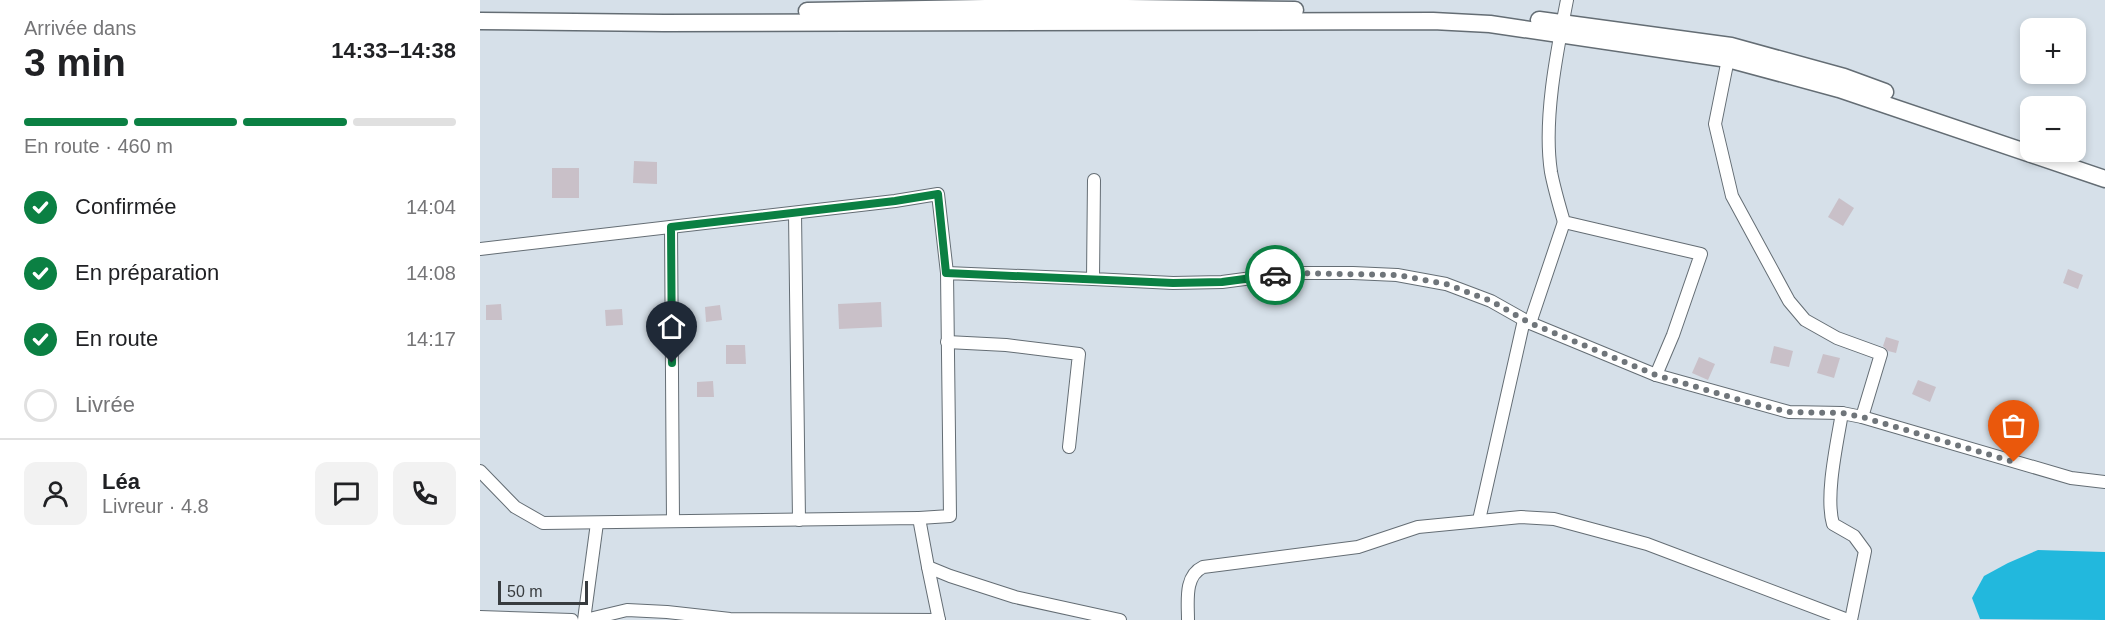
<!DOCTYPE html>
<html lang="fr">
<meta charset="utf-8">
<style>
:root{--surface:#fff;--page:#f2f2f2;--text:#202124;--muted:#757577;--line:#e0e0e0;--accent:#0b8043}
body{margin:0;font-family:Arial,sans-serif;background:var(--page);color:var(--text);height:100vh;display:flex;flex-direction:column;font-size:22px;white-space:nowrap}
*{box-sizing:border-box;margin:0}
p{font-size:20px;color:var(--muted)}
.icon{flex:none;width:33px;height:33px;fill:none;stroke:currentColor;stroke-width:2;stroke-linecap:round;stroke-linejoin:round}
.map{position:relative;flex:1;overflow:hidden}
.drawer{display:flex;flex-direction:column;background:var(--surface);width:480px}
.drawer>*{flex:none}
.fabs{position:absolute;left:1540px;top:18px;display:grid;gap:12px}
.fabs a{display:grid;place-items:center;width:66px;height:66px;border-radius:12px;background:var(--surface);box-shadow:0 3px 9px #0003;font-size:30px}
.scale{position:absolute;left:18px;bottom:15px;width:90px;box-sizing:border-box;padding-left:6px;border:3px solid #383c3f;border-top:0;font-size:16px;line-height:21px;white-space:nowrap;color:#383c3f;-webkit-text-stroke:4px #d6e0e9;paint-order:stroke}
.pin{position:absolute;display:grid;place-items:center;width:51px;height:51px;color:#fff;margin:-62px -26px;border-radius:50% 50% 50% 0;rotate:-45deg;box-shadow:0 0 6px #0007}
.pin .icon{rotate:45deg}
.courier{position:absolute;display:grid;place-items:center;width:60px;height:60px;margin:-30px;border:4px solid #0b8043;border-radius:50%;background:#fff;color:#222;box-shadow:0 2px 8px #0007}
.head em{font-style:normal;font-weight:600}
.head div{display:flex;flex-direction:column-reverse}
.head{display:flex;align-items:center;justify-content:space-between;height:102px;padding:0 24px}
h1{font-size:39px;font-weight:600;line-height:45px}
.bar{display:grid;grid-template-columns:repeat(4,1fr);gap:9px 6px;align-content:center;height:72px;padding:0 24px}
.bar i{height:8px;border-radius:4px;background:var(--line)}
.bar .selected{background:var(--accent)}
.bar p{grid-column:span 4}
.line{display:flex;align-items:center;gap:15px;padding:0 24px;border-top:2px solid var(--line)}
.line div{flex:1}
.round{display:grid;place-items:center;flex:none;width:63px;height:63px;border-radius:12px;background:var(--page)}
ol{padding:0 24px;list-style:none}
li{display:flex;align-items:center;gap:18px;height:66px}
li p{margin-inline-start:auto}
li .icon{padding:6px;border-radius:50%;background:var(--accent);color:#fff;stroke-width:4}
li:last-child{color:var(--muted)}
li i{width:33px;height:33px;border:3px solid var(--line);border-radius:50%}
main{display:flex;flex:1;min-height:0}
.map>svg:first-child{display:block}
</style>
<main>
<section class="drawer">
<div class="head"><div><h1>3 min</h1><p>Arrivée dans</p></div><em>14:33–14:38</em></div>
<div class="bar"><i class="selected"></i><i class="selected"></i><i class="selected"></i><i></i><p>En route · 460 m</p></div>
<ol>
<li><svg class="icon" aria-label="check" viewBox="0 0 24 24"><path d="M5 12l5 5 9-10"/></svg>Confirmée<p>14:04</p></li>
<li><svg class="icon" aria-label="check" viewBox="0 0 24 24"><path d="M5 12l5 5 9-10"/></svg>En préparation<p>14:08</p></li>
<li><svg class="icon" aria-label="check" viewBox="0 0 24 24"><path d="M5 12l5 5 9-10"/></svg>En route<p>14:17</p></li>
<li><i></i>Livrée</li>
</ol>
<div class="line" style="height:108px"><a class="round"><svg class="icon" aria-label="person" viewBox="0 0 24 24"><circle cx="12" cy="8" r="4"/><path d="M4 21q1-7 8-7t8 7"/></svg></a><div><b>Léa</b><p>Livreur · 4.8</p></div><a class="round"><svg class="icon" aria-label="chat" viewBox="0 0 24 24"><path d="M4 5h16v11H9l-5 4z"/></svg></a><a class="round"><svg class="icon" aria-label="phone" viewBox="0 0 24 24"><path d="M5 4h4l2 5-3 2q2 4 5 5l2-3 5 2v4C11 20 4 13 5 4z"/></svg></a></div>
</section>
<div class="map">
<svg width="1625" height="620" viewBox="0 0 1625 620">
<rect width="100%" height="100%" fill="#d6e0e9"/>
<!-- water -->
<polygon fill="#22b8dd" points="1558,550 1625,552 1625,620 1500,619 1492,598 1504,576 1528,563"/>
<!-- building -->
<g fill="#c9c0c8">
<polygon points="154,161 177,162 177,184 153,183"/>
<rect x="72" y="168" width="27" height="30"/>
<polygon points="1359,198 1374,208 1363,226 1348,217"/>
<polygon points="1588,269 1603,275 1598,289 1583,283"/>
<polygon points="401,302 402,327 359,329 358,304"/>
<polygon points="21,304 22,320 6,320 6,305"/>
<polygon points="240,305 242,320 226,322 225,307"/>
<polygon points="142,309 143,325 126,326 125,310"/>
<polygon points="1406,337 1419,341 1416,353 1408,351 1403,346"/>
<polygon points="246,345 265,345 266,364 246,364"/>
<polygon points="1294,346 1313,351 1309,367 1290,363"/>
<polygon points="1343,354 1360,358 1354,378 1337,373"/>
<polygon points="1219,357 1235,364 1228,380 1212,373"/>
<polygon points="1438,380 1456,387 1450,402 1432,394"/>
<polygon points="233,381 234,397 217,397 217,382"/>
</g>
<g fill="none" stroke-linecap="round" stroke-linejoin="round">
<!-- minor casing -->
<g stroke="#646d74" stroke-width="14">
<g id="minor">
<path d="M1087 0C1077 51 1063 120 1071 172 1074 188 1079 205 1084 222L1221 254 1193 335 1176 375 1309 412 1362 413"/>
<path d="M1248 59 1235 124 1252 196 1309 301 1325 320 1357 338 1401 354 1382 417 1362 413C1357 443 1345 496 1353 524L1374 536 1385 551 1371 620"/>
<polyline points="614,180 613,279 693,283 742,282 810,273 873,273 917,275 966,284 1011,301 1050,323 1176,375"/>
<polyline points="315,213 319,520"/>
<polyline points="191,227 193,521"/>
<polyline points="0,249 415,201 458,194 467,273"/>
<polyline points="1050,323 1084,222"/>
<polyline points="467,342 526,345 599,354 589,447"/>
<polyline points="1382,417 1591,478 1625,482"/>
<polyline points="0,471 35,507 63,523 439,518 448,567 470,576 535,597 640,620"/>
<polyline points="439,518 470,516 467,273 613,279"/>
<polyline points="999,520 1044,320"/>
<polyline points="448,567 459,620"/>
<polyline points="0,617 92,620"/>
<polyline points="104,620 117,523"/>
<polyline points="105,620 147,610 187,612 250,619 459,620"/>
<path d="M708 620C708 601 704 576 723 567L878 547 938 527 1041 517 1074 519 1167 544 1368 620"/>
</g>
</g>
<!-- major casing -->
<g stroke="#646d74" stroke-width="19">
<g id="major">
<polyline points="327,11 564,7 815,10"/>
<polyline points="1059,20 1251,46 1364,77 1405,92"/>
<polyline points="0,21 184,23 953,21 1010,24 1248,59 1359,89 1625,179"/>
</g>
</g>
<!-- minor -->
<use href="#minor" stroke="#fff" stroke-width="12"/>
<!-- major -->
<use href="#major" stroke="#fff" stroke-width="16"/>
</g>
<g fill="none" stroke-linecap="round" stroke-linejoin="round">
<!-- done -->
<polyline stroke="#6f757a" stroke-width="6" stroke-dasharray="0 10.8" points="795,275 810,273 917,275 966,284 1011,301 1050,323 1176,375 1267,402 1309,412 1362,413 1382,417 1534,462"/>
<!-- route -->
<polyline stroke="#0b8043" stroke-width="8" points="192,363 191,227 415,201 458,194 466,273 693,283 742,282 795,275"/>
</g>
</svg>
<div class="fabs">
<a>+</a>
<a>−</a>
</div>
<div class="scale">50 m</div>
<div class="pin" style="left:1534px;top:462px;background:#ea580c"><svg class="icon" aria-label="bag" viewBox="0 0 24 24"><path d="M5 8h14l-1 12H6zM9 8a3 3 0 0 1 6 0"/></svg></div>
<div class="pin" style="left:192px;top:363px;background:#1f2937"><svg class="icon" aria-label="home" viewBox="0 0 24 24"><path d="M3 11l9-7 9 7M6 9v11h12V9"/></svg></div>
<div class="courier" style="left:795px;top:275px"><svg class="icon" aria-label="car" viewBox="0 0 24 24"><path d="M5 17H2v-5l4-1 3-4h7l3 4 3 1v5h-3M9 17h6M6 11h13"/><circle cx="7" cy="17" r="2"/><circle cx="17" cy="17" r="2"/></svg></div>
</div>
</main>
